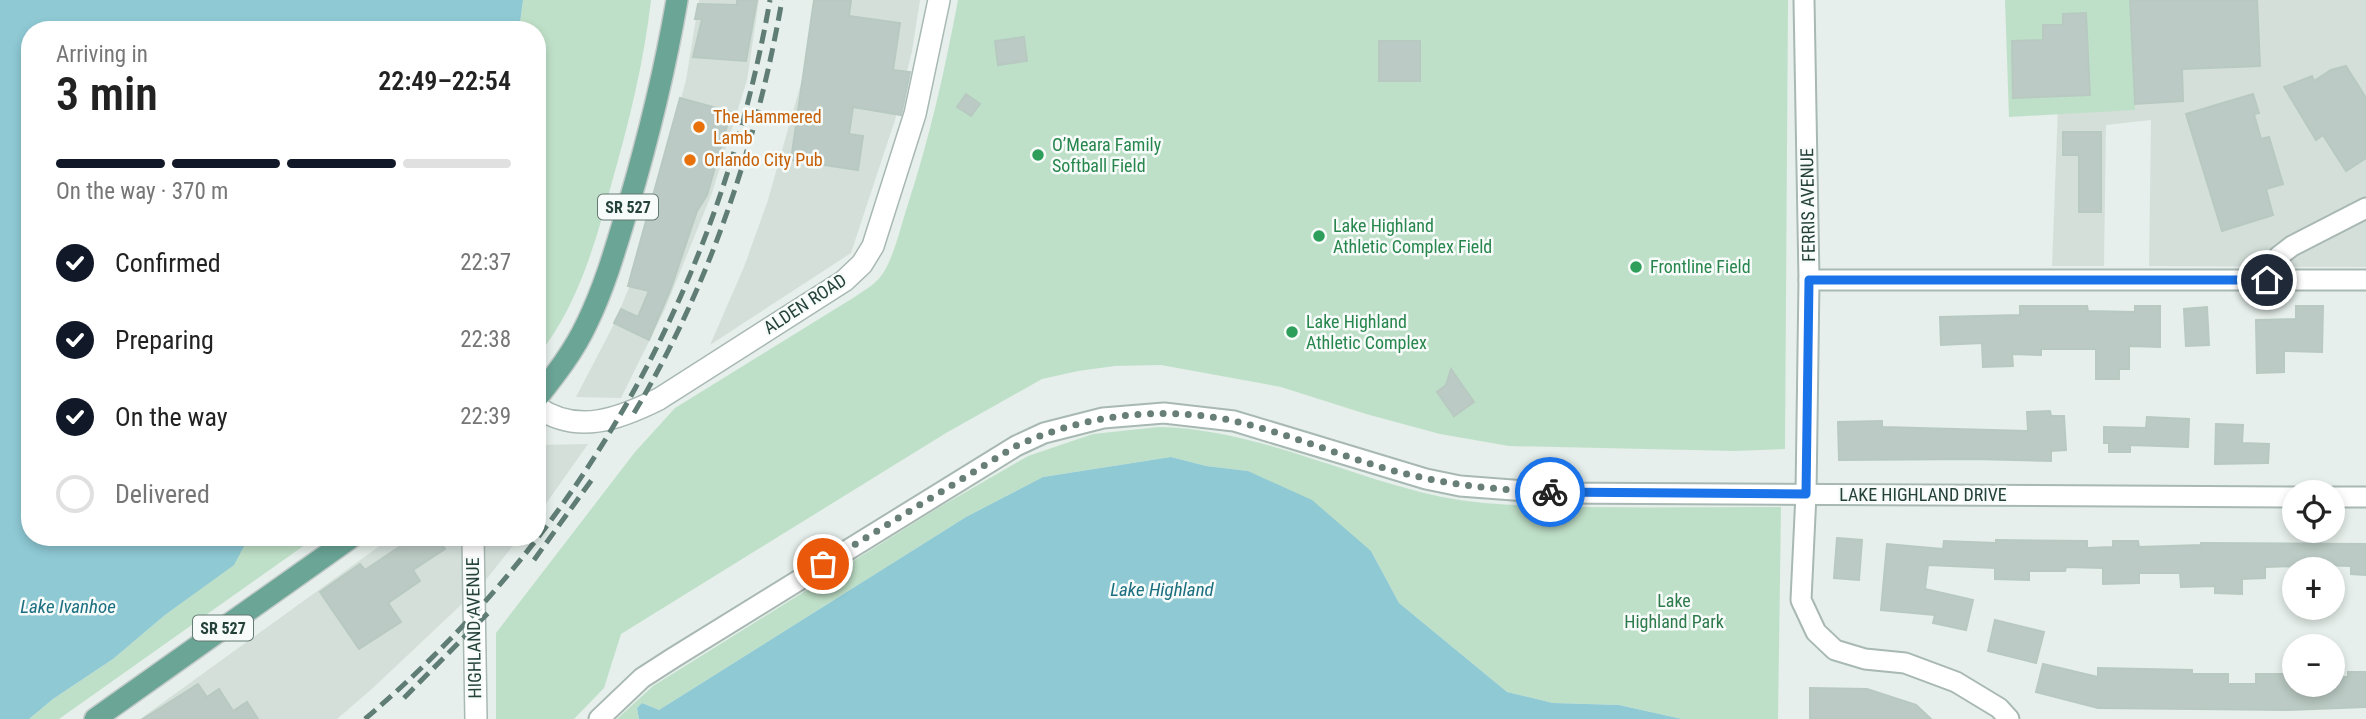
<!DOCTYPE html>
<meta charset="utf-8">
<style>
:root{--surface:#fff;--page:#f6f6f6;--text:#222;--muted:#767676;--line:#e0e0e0;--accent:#111827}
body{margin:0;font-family:"Roboto Condensed",sans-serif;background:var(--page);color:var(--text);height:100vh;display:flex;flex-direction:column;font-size:26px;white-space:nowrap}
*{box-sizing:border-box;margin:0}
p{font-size:23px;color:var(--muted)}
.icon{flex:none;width:38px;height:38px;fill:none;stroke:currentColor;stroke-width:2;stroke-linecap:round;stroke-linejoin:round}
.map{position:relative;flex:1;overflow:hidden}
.details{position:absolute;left:21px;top:21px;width:525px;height:525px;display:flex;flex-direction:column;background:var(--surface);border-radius:28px;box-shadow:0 4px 10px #0003}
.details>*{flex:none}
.controls{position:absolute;left:2282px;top:480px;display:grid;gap:14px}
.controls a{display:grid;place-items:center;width:63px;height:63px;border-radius:50%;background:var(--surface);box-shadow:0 4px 10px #0003;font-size:35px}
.pin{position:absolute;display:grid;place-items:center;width:60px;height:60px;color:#fff;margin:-30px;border:4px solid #fff;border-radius:50%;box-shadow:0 2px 7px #0007}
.courier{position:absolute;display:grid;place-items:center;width:70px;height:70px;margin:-35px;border:5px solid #1a73e8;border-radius:50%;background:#fff;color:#222;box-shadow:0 2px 9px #0007}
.head em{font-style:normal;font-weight:600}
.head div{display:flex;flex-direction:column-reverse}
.head{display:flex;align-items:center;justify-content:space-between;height:119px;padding:0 35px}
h1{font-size:46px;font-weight:600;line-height:52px}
.bar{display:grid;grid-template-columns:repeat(4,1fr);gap:10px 7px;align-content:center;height:84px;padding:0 35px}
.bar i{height:9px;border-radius:5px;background:var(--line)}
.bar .current{background:var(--accent)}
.bar p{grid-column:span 4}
ol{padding:0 35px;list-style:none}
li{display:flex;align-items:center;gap:21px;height:77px}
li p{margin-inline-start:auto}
li .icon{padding:7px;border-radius:50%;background:var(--accent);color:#fff;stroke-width:4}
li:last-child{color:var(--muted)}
li i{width:38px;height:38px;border:4px solid var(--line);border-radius:50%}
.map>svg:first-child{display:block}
</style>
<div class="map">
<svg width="2366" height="719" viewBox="0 0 2366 719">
<rect width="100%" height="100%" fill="#e6efeb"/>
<!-- built -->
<g fill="#d4dfda">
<polygon points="699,0 759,0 747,80 712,193 665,309 621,398 576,397 613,326 631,283 686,80"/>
<polygon points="818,0 920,0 912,51 895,120 851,253 710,345 744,267 768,200 805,69"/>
<polygon points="2019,0 2366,0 2366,267 2149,266 2151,120 2106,125 2104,266 2052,266 2058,107"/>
<polygon points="588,444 545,505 537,516 537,445"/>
<polygon points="392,537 464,537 464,602 374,687 337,719 140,719"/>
<polygon points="485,537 520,537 485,581"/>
</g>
<!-- green -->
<g fill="#bfe0c8">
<path d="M523 0H651C644 62 629 122 612 182 595 244 578 306 537 357V30H519Z"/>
<path d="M958 0H1788L1785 449 1735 451 1509 446 1440 434 1366 414 1281 387 1161 365 1115 366 1078 371 1042 379 946 433 621 634 604 688 574 719H496V633L635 452 675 408 853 298C865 290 878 283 885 270 896 250 901 225 908 204 930 137 945 69 958 0Z"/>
<polygon points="2005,0 2130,0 2135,110 2009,117"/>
<path d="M1159 427C1257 429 1346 477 1442 497 1489 506 1537 506 1584 507 1650 508 1716 507 1781 507L1778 719H1682L1619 705 1553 703 1507 692 1399 603 1371 551 1248 471 1206 466 1171 457 1043 477 966 517 659 710 642 703 637 708 639 719H617L653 686 938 508 1028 456 1093 434Z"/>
<polygon points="249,537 316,537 59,719 29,719 53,699 113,659 165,615 233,565"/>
</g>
<!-- water -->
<g fill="#8ec9d4">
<polygon points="0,0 523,0 519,30 30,30 30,537 249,537 234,565 165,615 113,659 53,699 29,719 0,719"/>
<polygon points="1171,457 1206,466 1248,471 1312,500 1371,551 1399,603 1507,692 1553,703 1619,705 1682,719 639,719 637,708 642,703 659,710 966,517 1043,477"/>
</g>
<!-- building -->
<g fill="#bbcac4" stroke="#b8c9c2" stroke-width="2">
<polygon points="737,0 757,0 746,61 693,57 702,19 695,19 698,4 737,5"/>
<polygon points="814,0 851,0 849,16 900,23 893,70 910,72 902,111 901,115 853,107 849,134 863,136 858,170 791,160"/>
<polygon points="2130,0 2257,0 2260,66 2182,69 2183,101 2135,104"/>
<polygon points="2086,13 2090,95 2013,98 2012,41 2043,40 2043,25 2063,25 2063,14"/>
<polygon points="1024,37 1027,61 998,65 995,41"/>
<rect x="1379" y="41" width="41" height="40"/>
<polygon points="2346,66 2366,98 2366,158 2346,171 2323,135 2316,140 2284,87 2312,76 2314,81 2331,70"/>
<polygon points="966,94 980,104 971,116 957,107"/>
<polygon points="2253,94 2259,113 2254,114 2261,139 2269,137 2283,184 2266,189 2273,215 2222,231 2186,114"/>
<polygon points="680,98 731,112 707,195 697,211 671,288 649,340 614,323 621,309 638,317 649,291 628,286"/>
<polygon points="2063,132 2101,132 2101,212 2079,212 2079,155 2063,155"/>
<polygon points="2020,306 2087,306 2088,311 2135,312 2135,306 2160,306 2160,347 2129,346 2129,369 2119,369 2119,379 2096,379 2096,349 2041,349 2041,355 2012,354 2013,366 1983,367 1982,343 1941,345 1940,317 2020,315"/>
<polygon points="2296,306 2323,306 2322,352 2284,351 2284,372 2257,373 2256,320 2296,319"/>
<polygon points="2207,307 2209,345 2186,346 2184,309"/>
<polygon points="1451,369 1474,402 1454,416 1437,392 1446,385"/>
<polygon points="2050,411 2051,416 2064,416 2066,450 2051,451 2051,461 1974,459 1839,460 1838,422 1882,421 1882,427 2028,431 2027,412"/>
<polygon points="2147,417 2189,419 2188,447 2130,445 2130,452 2109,452 2109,443 2104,443 2104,427 2146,428"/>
<polygon points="2216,424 2243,425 2242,443 2269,444 2268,463 2215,464"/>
<polygon points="414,537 437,537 445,549 413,570 420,581 388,603 401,622 359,649 320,592 360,564 365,570"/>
<polygon points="1837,538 1862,540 1859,580 1834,578"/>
<polygon points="1996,540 2087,541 2087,548 2113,547 2113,541 2138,541 2139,547 2201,545 2201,543 2366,544 2366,575 2351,574 2351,566 2321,565 2321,569 2300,569 2300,566 2265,567 2265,578 2242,579 2242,594 2215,593 2215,586 2181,587 2180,573 2139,573 2139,583 2103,584 2103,568 2066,567 2065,571 2029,571 2029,580 1995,579 1995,568 1928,565 1925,589 1973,600 1966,630 1933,623 1935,615 1881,610 1887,544 1943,549 1944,541 1996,543"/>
<polygon points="1995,620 2044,632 2036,663 1988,651"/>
<polygon points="2043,664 2098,677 2098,668 2192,670 2192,674 2228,674 2228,684 2256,684 2256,674 2288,674 2288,684 2333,684 2333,677 2348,677 2348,672 2366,672 2366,707 2288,710 2098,708 2036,692"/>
<polygon points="198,684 207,697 219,689 233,711 247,702 258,719 143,719"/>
<polygon points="1810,688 1867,689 1916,705 1931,719 1810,719"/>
</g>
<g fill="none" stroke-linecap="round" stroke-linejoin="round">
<!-- minor casing -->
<g stroke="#a8b8b2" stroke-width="23">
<g id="minor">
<polyline points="1804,0 1809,280 1806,494 1801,600 1816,632 1835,650 1865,659 1905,663 1956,682 1999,708 2009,719"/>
<polyline points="1809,280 2366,280"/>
<polyline points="2267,280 2279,256 2292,246 2366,208"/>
<polyline points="2333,497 2366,497"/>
<polyline points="599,719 642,678 673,658 1016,446 1044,433 1103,418 1164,413 1234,421 1426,479 1460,486 1554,493 2294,497"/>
</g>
</g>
<!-- tertiary casing -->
<g stroke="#a8b8b2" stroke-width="24">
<g id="tertiary">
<path d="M537 407C577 435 619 419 659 399L844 281 862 264 873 246 915 114 939 0"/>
<polyline points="473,537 476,719"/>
</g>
</g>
<!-- primary casing -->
<g stroke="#c2cac8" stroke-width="24">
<g id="primary">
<path d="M537 398C556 374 574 351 587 323 605 286 616 247 628 207 648 139 665 70 677 0"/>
<polyline points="95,719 352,537"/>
</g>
</g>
<!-- minor -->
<use href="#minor" stroke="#fff" stroke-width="19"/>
<!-- tertiary -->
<use href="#tertiary" stroke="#fff" stroke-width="21"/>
<!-- primary -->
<use href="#primary" stroke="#6aa596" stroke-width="21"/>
<!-- rail -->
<g stroke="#5f7d75" stroke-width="5" stroke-dasharray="14 7" stroke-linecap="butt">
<path d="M634 413C709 287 757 144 782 0"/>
<polyline points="534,560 593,478"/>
<polyline points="404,698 490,611"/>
<path d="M365 719C585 532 720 283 770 0"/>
</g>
</g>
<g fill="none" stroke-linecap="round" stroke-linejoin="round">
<!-- done -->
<path stroke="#687f78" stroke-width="7" stroke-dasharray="0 12.6" d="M823 564 1016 446C1084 415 1160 405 1234 421 1286 433 1336 454 1387 469 1441 484 1494 490 1550 492"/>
<!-- route -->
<polyline stroke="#1a73e8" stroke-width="9" points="1550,492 1806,494 1809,280 2267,280"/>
</g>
<!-- markers -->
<g fill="#e8710a" stroke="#f7fbf9" stroke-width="2.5">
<circle cx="699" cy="127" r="7"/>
<circle cx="690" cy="160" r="7"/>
</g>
<g fill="#2e9e5b" stroke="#f7fbf9" stroke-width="2.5">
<circle cx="1038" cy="155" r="7"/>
<circle cx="1319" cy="236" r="7"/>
<circle cx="1636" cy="267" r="7"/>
<circle cx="1292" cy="332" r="7"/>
</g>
<g text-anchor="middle" stroke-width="5" stroke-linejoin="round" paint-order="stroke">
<!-- shield labels -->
<g fill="#f7fbf9" stroke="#637a73" stroke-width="2">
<rect x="598" y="194.5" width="60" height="25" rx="5"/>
<rect x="193" y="615.5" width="60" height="25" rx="5"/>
</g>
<g font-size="16" font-weight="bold" fill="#24423a">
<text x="628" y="213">SR 527</text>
<text x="223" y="634">SR 527</text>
</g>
<!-- food labels -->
<g font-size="18" fill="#c56008" stroke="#f7fbf9" text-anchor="start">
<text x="713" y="123">The Hammered<tspan x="713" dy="21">Lamb</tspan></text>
<text x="704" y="166">Orlando City Pub</text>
</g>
<!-- leisure labels -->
<g font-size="18" fill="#27864d" stroke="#f7fbf9" text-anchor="start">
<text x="1052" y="151">O’Meara Family<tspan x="1052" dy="21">Softball Field</tspan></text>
<text x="1333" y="232">Lake Highland<tspan x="1333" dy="21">Athletic Complex Field</tspan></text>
<text x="1650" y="273">Frontline Field</text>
<text x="1306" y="328">Lake Highland<tspan x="1306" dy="21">Athletic Complex</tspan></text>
</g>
<!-- street labels -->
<g font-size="18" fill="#24423a" stroke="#f7fbf9">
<text transform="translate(1808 205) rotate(-91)" y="6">FERRIS AVENUE</text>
<text transform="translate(805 304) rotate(-33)" y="6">ALDEN ROAD</text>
<text x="1923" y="501">LAKE HIGHLAND DRIVE</text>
<text transform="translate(474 628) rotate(-91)" y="6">HIGHLAND AVENUE</text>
</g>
<!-- park labels -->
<g font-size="18" fill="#2d7a4b" stroke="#f7fbf9">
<text x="1674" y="607">Lake<tspan x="1674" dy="21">Highland Park</tspan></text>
</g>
<!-- water labels -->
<g font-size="19" font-style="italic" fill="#1c6f80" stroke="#f7fbf9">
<text x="1162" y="596">Lake Highland</text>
<text x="68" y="613">Lake Ivanhoe</text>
</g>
</g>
</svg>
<div class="controls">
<a><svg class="icon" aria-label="locate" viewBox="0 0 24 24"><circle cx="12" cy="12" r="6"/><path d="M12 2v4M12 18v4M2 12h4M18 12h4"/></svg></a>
<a>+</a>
<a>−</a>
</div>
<div class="pin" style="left:823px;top:564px;background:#ea580c"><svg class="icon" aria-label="bag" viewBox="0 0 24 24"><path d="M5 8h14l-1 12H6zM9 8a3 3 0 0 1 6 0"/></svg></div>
<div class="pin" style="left:2267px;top:280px;background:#1f2937"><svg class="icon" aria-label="home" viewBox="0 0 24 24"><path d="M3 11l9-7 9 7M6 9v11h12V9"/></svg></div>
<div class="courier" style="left:1550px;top:492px"><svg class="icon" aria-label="bike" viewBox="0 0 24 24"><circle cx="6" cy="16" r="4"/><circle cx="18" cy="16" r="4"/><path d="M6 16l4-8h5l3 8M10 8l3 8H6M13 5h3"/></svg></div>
<section class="details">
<div class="head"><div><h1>3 min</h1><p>Arriving in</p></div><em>22:49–22:54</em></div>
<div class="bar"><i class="current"></i><i class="current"></i><i class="current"></i><i></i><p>On the way · 370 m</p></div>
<ol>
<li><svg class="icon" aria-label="check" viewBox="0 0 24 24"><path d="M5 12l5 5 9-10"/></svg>Confirmed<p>22:37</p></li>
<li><svg class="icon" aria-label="check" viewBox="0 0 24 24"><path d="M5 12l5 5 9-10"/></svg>Preparing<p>22:38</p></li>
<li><svg class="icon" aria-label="check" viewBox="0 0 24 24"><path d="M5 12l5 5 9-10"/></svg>On the way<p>22:39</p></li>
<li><i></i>Delivered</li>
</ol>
</section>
</div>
